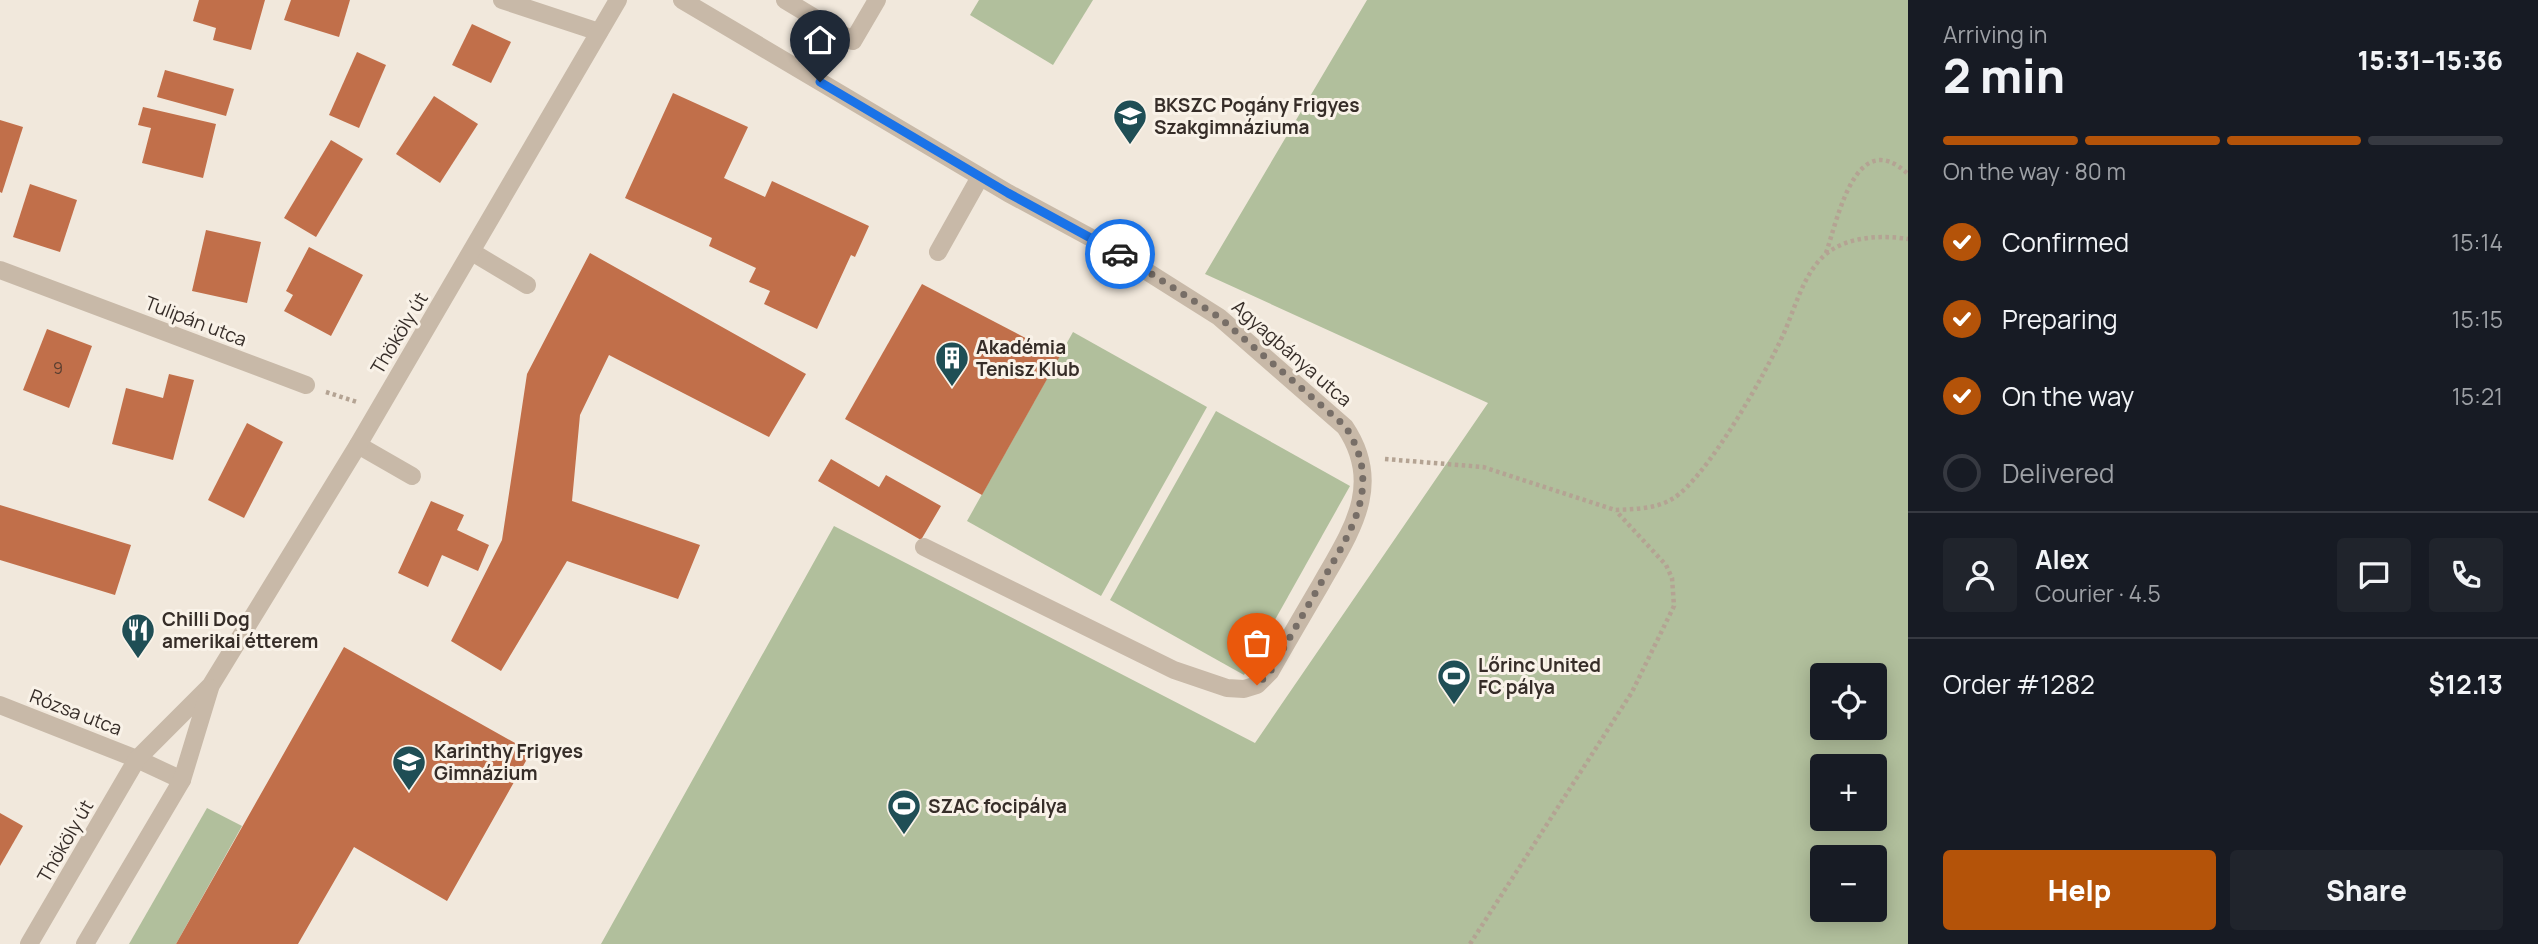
<!DOCTYPE html>
<meta charset="utf-8">
<style>
:root{--surface:#171b24;--page:#20242c;--text:#f1f3f6;--muted:#9ea1a6;--line:#363941;--accent:#b45309}
body{margin:0;font-family:Manrope,sans-serif;background:var(--page);color:var(--text);height:100vh;display:flex;flex-direction:column;font-size:26px;white-space:nowrap}
*{box-sizing:border-box;margin:0}
p{font-size:23px;color:var(--muted)}
.icon{flex:none;width:38px;height:38px;fill:none;stroke:currentColor;stroke-width:2;stroke-linecap:round;stroke-linejoin:round}
.map{position:relative;flex:1;overflow:hidden}
.side{display:flex;flex-direction:column;background:var(--surface);width:630px}
.side>*{flex:none}
.controls{position:absolute;left:1810px;top:663px;display:grid;gap:14px}
.controls a{display:grid;place-items:center;width:77px;height:77px;border-radius:7px;background:var(--surface);box-shadow:0 4px 18px #0003;font-size:35px}
.pin{position:absolute;display:grid;place-items:center;width:60px;height:60px;color:#fff;margin:-72px -30px;border-radius:50% 50% 50% 0;rotate:-45deg;box-shadow:0 0 7px #0007}
.pin .icon{rotate:45deg}
.courier{position:absolute;display:grid;place-items:center;width:70px;height:70px;margin:-35px;border:5px solid #1a73e8;border-radius:50%;background:#fff;color:#222;box-shadow:0 2px 9px #0007}
.headline em{font-style:normal;font-weight:800}
.headline div{display:flex;flex-direction:column-reverse}
.headline{display:flex;align-items:center;justify-content:space-between;height:119px;padding:0 35px}
h1{font-size:46px;font-weight:800;line-height:52px}
.bar{display:grid;grid-template-columns:repeat(4,1fr);gap:10px 7px;align-content:center;height:84px;padding:0 35px}
.bar i{height:9px;border-radius:5px;background:var(--line)}
.bar .selected{background:var(--accent)}
.bar p{grid-column:span 4}
.line{display:flex;align-items:center;gap:18px;padding:0 35px;border-top:2px solid var(--line)}
.line div{flex:1}
.round{display:grid;place-items:center;flex:none;width:74px;height:74px;border-radius:7px;background:var(--page)}
ol{padding:0 35px;list-style:none}
li{display:flex;align-items:center;gap:21px;height:77px}
li p{margin-inline-start:auto}
li .icon{padding:7px;border-radius:50%;background:var(--accent);color:#fff;stroke-width:4}
li:last-child{color:var(--muted)}
li i{width:38px;height:38px;border:4px solid var(--line);border-radius:50%}
.button{display:flex;gap:14px;margin-top:auto;padding:14px 35px}
.button a{flex:1;height:80px;border-radius:7px;background:var(--accent);color:#fff;font-size:28px;font-weight:800;line-height:80px;text-align:center}
.button a+a{background:var(--page);color:var(--text)}
main{display:flex;flex:1;min-height:0}
.map>svg:first-child{display:block}
</style>
<main>
<div class="map">
<svg width="1908" height="944" viewBox="0 0 1908 944">
<rect width="100%" height="100%" fill="#f1e8dc"/>
<!-- green -->
<g fill="#b1bf9c" fill-rule="evenodd">
<polygon points="979,0 1093,0 1053,65 970,15"/>
<path d="M1367 0H1908V944H601L834 526 1255 743 1488 403 1205 274ZM1822 676H1874V728H1822ZM1822 766H1874V819H1822ZM1822 858H1874V910H1822Z"/>
<polygon points="1073,332 1207,407 1101,596 967,521"/>
<polygon points="1216,411 1350,486 1244,675 1110,600"/>
<polygon points="207,808 242,826 176,944 129,944"/>
</g>
<!-- building -->
<g fill="#c16f4a">
<polygon points="199,0 265,0 251,50 213,40 216,28 193,21"/>
<polygon points="291,0 350,0 339,37 284,20"/>
<polygon points="472,24 511,42 491,83 452,65"/>
<polygon points="357,52 386,65 359,128 329,115"/>
<polygon points="165,70 234,89 226,116 157,97"/>
<polygon points="673,93 748,127 724,178 765,197 772,181 869,226 855,257 851,255 817,329 764,304 770,291 749,282 756,268 709,246 712,238 625,198"/>
<polygon points="434,96 478,124 440,183 396,154"/>
<polygon points="143,107 216,124 203,178 142,163 151,128 138,125"/>
<polygon points="0,120 23,127 2,193 0,192"/>
<polygon points="331,140 363,159 316,237 284,218"/>
<polygon points="30,184 77,200 60,252 13,237"/>
<polygon points="206,230 261,242 247,303 192,291"/>
<polygon points="309,247 363,275 331,336 284,311 293,295 286,291"/>
<polygon points="590,253 806,374 769,437 609,355 580,415 572,501 700,545 678,599 567,561 501,671 451,641 502,540 527,374"/>
<polygon points="922,284 1060,356 982,495 845,419"/>
<polygon points="47,329 92,346 69,408 23,390"/>
<polygon points="169,374 194,380 173,460 112,444 126,388 163,398"/>
<polygon points="247,423 283,442 244,518 208,500"/>
<polygon points="831,459 879,487 886,475 941,506 921,540 818,481"/>
<polygon points="431,501 464,515 457,530 489,545 478,571 442,555 428,587 398,573"/>
<polygon points="0,505 131,545 115,595 0,560"/>
<polygon points="344,647 531,752 447,901 354,847 298,944 176,944"/>
<polygon points="0,813 23,826 0,866"/>
</g>
<g fill="none" stroke-linecap="round" stroke-linejoin="round">
<!-- path -->
<g stroke="#b4a393" stroke-width="4.5" stroke-dasharray="3.5 3.5" stroke-linecap="butt">
<path d="M1826 253C1838 218 1856 125 1908 174"/>
<polyline points="326,392 357,402"/>
<path d="M1385 459 1483 467 1615 510C1634 509 1656 509 1672 499 1706 480 1767 371 1784 333 1795 308 1804 272 1826 254 1848 236 1882 235 1908 239"/>
<polyline points="1470,944 1632,692 1674,606 1672,578 1666,565 1616,511"/>
</g>
<!-- minor -->
<g stroke="#c8b9a8" stroke-width="18">
<polyline points="502,0 599,32"/>
<path d="M682 0 1008 193 1108 247 1219 317 1345 427C1384 485 1351 531 1321 584 1304 613 1287 642 1270 672L1257 685 1244 689 1227 688 1174 670 924 547"/>
<polyline points="785,0 853,41 877,0"/>
<polyline points="472,252 527,285"/>
<polyline points="938,252 980,177"/>
<polyline points="0,270 306,385"/>
<polyline points="358,445 412,476"/>
<polyline points="0,705 137,759 182,780"/>
<polyline points="29,944 137,759 211,685 358,445 618,0"/>
<polyline points="85,944 182,780 210,688"/>
</g>
</g>
<g fill="none" stroke-linecap="round" stroke-linejoin="round">
<!-- done -->
<path stroke="#776e67" stroke-width="7" stroke-dasharray="0 12.6" d="M1120 254 1219 317 1345 426C1384 485 1351 531 1321 583 1304 613 1287 642 1270 672L1257 685"/>
<!-- route -->
<polyline stroke="#1a73e8" stroke-width="9" points="820,82 1008,193 1120,254"/>
</g>
<!-- icons -->
<defs>
<g id="school-pin" transform="scale(1.75)"><path d="M0 17L-7.5 6A9.5 9.5 0 1 1 7.5 6Z" fill="#1f4e55" stroke="#f9f2e8"/><path d="M0-5L7-2L0 1L-7-2ZM-4 1L0 2.5L4 1V4Q0 6-4 4Z" fill="#fff"/></g>
<g id="building-pin" transform="scale(1.75)"><path d="M0 17L-7.5 6A9.5 9.5 0 1 1 7.5 6Z" fill="#1f4e55" stroke="#f9f2e8"/><path d="M-4-6H4V6H1V3H-1V6H-4ZM-2.5-4.3h1.7v1.8h-1.7ZM.8-4.3h1.7v1.8H.8ZM-2.5-1h1.7V.8h-1.7ZM.8-1h1.7V.8H.8Z" fill="#fff"/></g>
<g id="restaurant-pin" transform="scale(1.75)"><path d="M0 17L-7.5 6A9.5 9.5 0 1 1 7.5 6Z" fill="#1f4e55" stroke="#f9f2e8"/><path d="M-5-6h1v4h1v-4h1v4h1v-4h1v5L-1.5 .5V6h-2V.5L-5-1ZM5-6V6H3V1.5H1.5Q1.5-4 5-6Z" fill="#fff"/></g>
<g id="stadium-pin" transform="scale(1.75)"><path d="M0 17L-7.5 6A9.5 9.5 0 1 1 7.5 6Z" fill="#1f4e55" stroke="#f9f2e8"/><path d="M0-5a6.5 5 0 1 0 0 10a6.5 5 0 1 0 0-10ZM-3.5-1.8h7v3.6h-7Z" fill="#fff"/></g>
</defs>
<g fill-rule="evenodd">
<use href="#school-pin" x="1130" y="116"/>
<use href="#building-pin" x="952" y="358"/>
<use href="#restaurant-pin" x="138" y="630"/>
<use href="#stadium-pin" x="1454" y="676"/>
<use href="#school-pin" x="409" y="762"/>
<use href="#stadium-pin" x="904" y="806"/>
</g>
<g text-anchor="middle" stroke-width="6" stroke-linejoin="round" paint-order="stroke">
<!-- number labels -->
<g font-size="16" fill="#593e30">
<text x="58" y="374">9</text>
</g>
<!-- poi labels -->
<g font-size="19" font-weight="bold" fill="#362d28" stroke="#f9f2e8" text-anchor="start">
<text x="1154" y="112">BKSZC Pogány Frigyes<tspan x="1154" dy="22">Szakgimnáziuma</tspan></text>
<text x="976" y="354">Akadémia<tspan x="976" dy="22">Tenisz Klub</tspan></text>
<text x="162" y="626">Chilli Dog<tspan x="162" dy="22">amerikai étterem</tspan></text>
<text x="1478" y="672">Lőrinc United<tspan x="1478" dy="22">FC pálya</tspan></text>
<text x="434" y="758">Karinthy Frigyes<tspan x="434" dy="22">Gimnázium</tspan></text>
<text x="928" y="813">SZAC focipálya</text>
</g>
<!-- street labels -->
<g font-size="19" fill="#362d28" stroke="#f9f2e8">
<text transform="translate(196 321) rotate(21)" y="7">Tulipán utca</text>
<text transform="translate(399 333) rotate(-59)" y="7">Thököly út</text>
<text transform="translate(1292 353) rotate(41)" y="7">Agyagbánya utca</text>
<text transform="translate(76 712) rotate(21)" y="7">Rózsa utca</text>
<text transform="translate(65 841) rotate(-60)" y="7">Thököly út</text>
</g>
</g>
</svg>
<div class="controls">
<a><svg class="icon" aria-label="locate" viewBox="0 0 24 24"><circle cx="12" cy="12" r="6"/><path d="M12 2v4M12 18v4M2 12h4M18 12h4"/></svg></a>
<a>+</a>
<a>−</a>
</div>
<div class="pin" style="left:1257px;top:685px;background:#ea580c"><svg class="icon" aria-label="bag" viewBox="0 0 24 24"><path d="M5 8h14l-1 12H6zM9 8a3 3 0 0 1 6 0"/></svg></div>
<div class="pin" style="left:820px;top:82px;background:#1f2937"><svg class="icon" aria-label="home" viewBox="0 0 24 24"><path d="M3 11l9-7 9 7M6 9v11h12V9"/></svg></div>
<div class="courier" style="left:1120px;top:254px"><svg class="icon" aria-label="car" viewBox="0 0 24 24"><path d="M5 17H2v-5l4-1 3-4h7l3 4 3 1v5h-3M9 17h6M6 11h13"/><circle cx="7" cy="17" r="2"/><circle cx="17" cy="17" r="2"/></svg></div>
</div>
<section class="side">
<div class="headline"><div><h1>2 min</h1><p>Arriving in</p></div><em>15:31–15:36</em></div>
<div class="bar"><i class="selected"></i><i class="selected"></i><i class="selected"></i><i></i><p>On the way · 80 m</p></div>
<ol>
<li><svg class="icon" aria-label="check" viewBox="0 0 24 24"><path d="M5 12l5 5 9-10"/></svg>Confirmed<p>15:14</p></li>
<li><svg class="icon" aria-label="check" viewBox="0 0 24 24"><path d="M5 12l5 5 9-10"/></svg>Preparing<p>15:15</p></li>
<li><svg class="icon" aria-label="check" viewBox="0 0 24 24"><path d="M5 12l5 5 9-10"/></svg>On the way<p>15:21</p></li>
<li><i></i>Delivered</li>
</ol>
<div class="line" style="height:126px"><a class="round"><svg class="icon" aria-label="person" viewBox="0 0 24 24"><circle cx="12" cy="8" r="4"/><path d="M4 21q1-7 8-7t8 7"/></svg></a><div><b>Alex</b><p>Courier · 4.5</p></div><a class="round"><svg class="icon" aria-label="chat" viewBox="0 0 24 24"><path d="M4 5h16v11H9l-5 4z"/></svg></a><a class="round"><svg class="icon" aria-label="phone" viewBox="0 0 24 24"><path d="M5 4h4l2 5-3 2q2 4 5 5l2-3 5 2v4C11 20 4 13 5 4z"/></svg></a></div>
<div class="line" style="height:91px"><div>Order #1282</div><b>$12.13</b></div>
<div class="button"><a>Help</a><a>Share</a></div>
</section>
</main>
